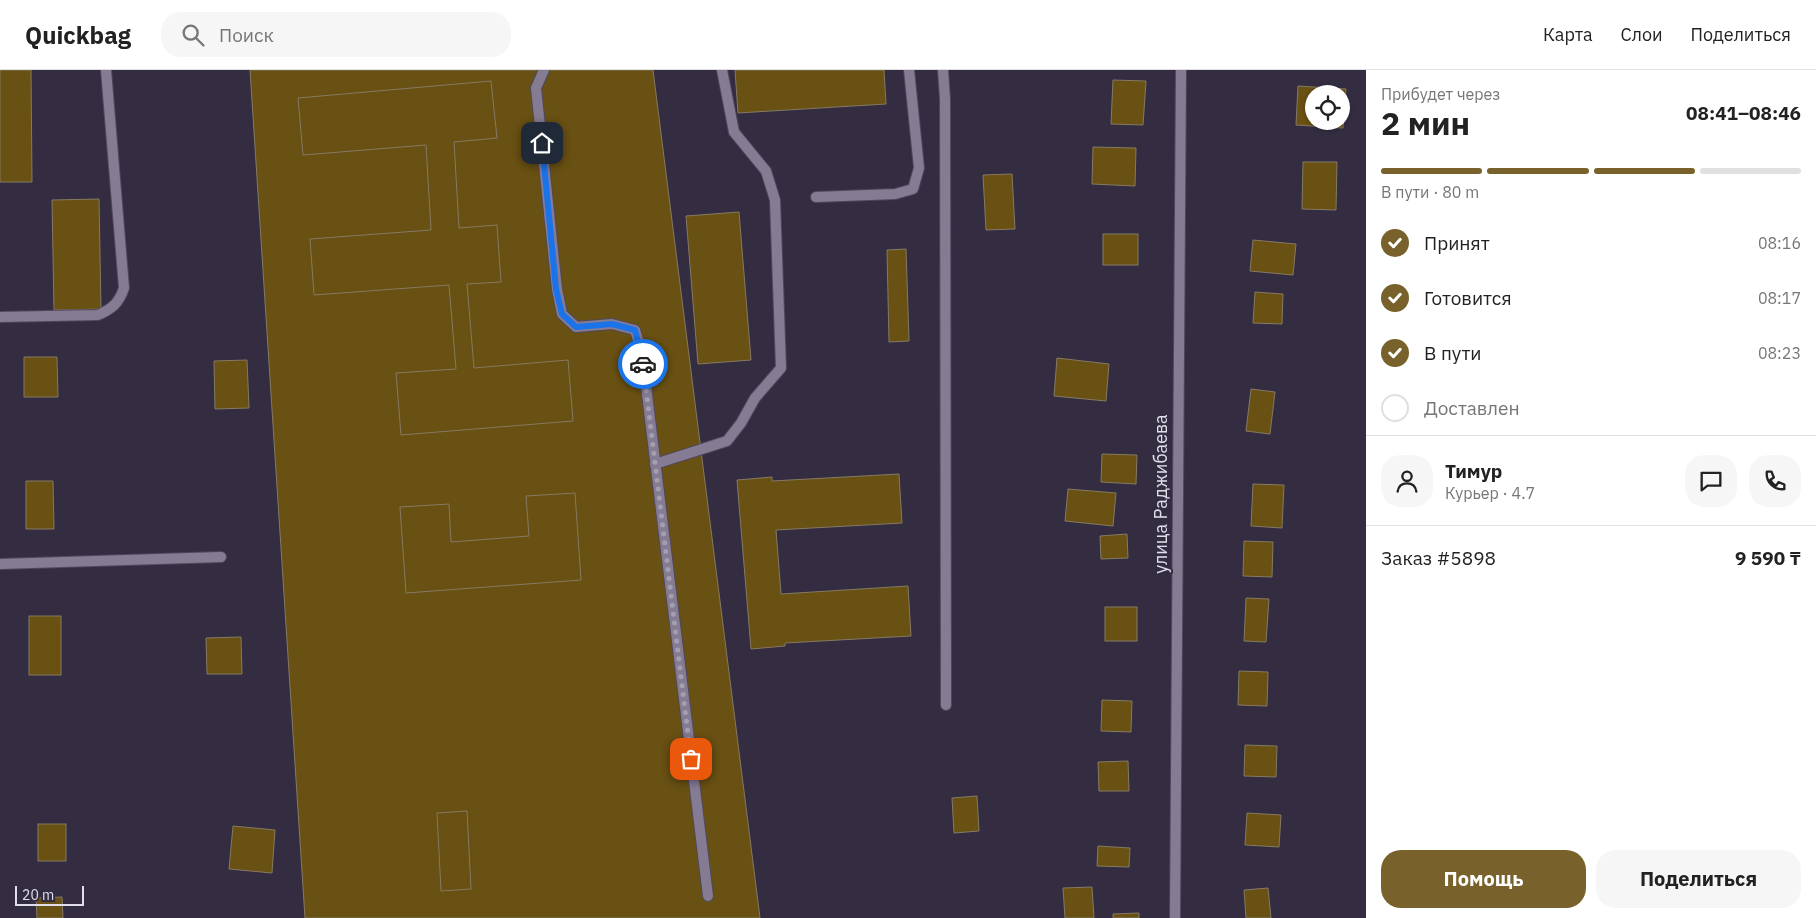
<!DOCTYPE html>
<html lang="ru">
<meta charset="utf-8">
<style>
:root{--surface:#fff;--page:#f6f6f6;--text:#222;--muted:#767676;--line:#e0e0e0;--accent:#78612a}
body{margin:0;font-family:"IBM Plex Sans",sans-serif;background:var(--page);color:var(--text);height:100vh;display:flex;flex-direction:column;font-size:19px;white-space:nowrap}
*{box-sizing:border-box;margin:0}
p{font-size:16px;color:var(--muted)}
.icon{flex:none;width:28px;height:28px;fill:none;stroke:currentColor;stroke-width:2;stroke-linecap:round;stroke-linejoin:round}
.map{position:relative;flex:1;overflow:hidden}
.drawer{display:flex;flex-direction:column;background:var(--surface);width:450px}
.drawer>*{flex:none}
.buttons{position:absolute;left:1305px;top:15px;display:grid;gap:10px}
.buttons a{display:grid;place-items:center;width:45px;height:45px;border-radius:50%;background:var(--surface);box-shadow:0 1px 4px #0004;font-size:25px}
.scale{position:absolute;left:15px;bottom:12px;width:69px;box-sizing:border-box;padding-left:5px;border:2px solid #e1ddea;border-top:0;font-size:14px;line-height:18px;white-space:nowrap;color:#e1ddea;-webkit-text-stroke:4px #342d41;paint-order:stroke}
.pin{position:absolute;display:grid;place-items:center;width:42px;height:42px;color:#fff;margin:-21px;border-radius:10px;box-shadow:0 2px 8px #0006}
.courier{position:absolute;display:grid;place-items:center;width:50px;height:50px;margin:-25px;border:4px solid #1a73e8;border-radius:50%;background:#fff;color:#222;box-shadow:0 1px 6px #0007}
.overview em{font-style:normal;font-weight:700}
.overview div{display:flex;flex-direction:column-reverse}
.overview{display:flex;align-items:center;justify-content:space-between;height:85px;padding:0 15px}
h1{font-size:32px;font-weight:700;line-height:38px}
.bar{display:grid;grid-template-columns:repeat(4,1fr);gap:8px 5px;align-content:center;height:60px;padding:0 15px}
.bar i{height:6px;border-radius:4px;background:var(--line)}
.bar .on{background:var(--accent)}
.bar p{grid-column:span 4}
.line{display:flex;align-items:center;gap:12px;padding:0 15px;border-top:1px solid var(--line)}
.line div{flex:1}
.round{display:grid;place-items:center;flex:none;width:52px;height:52px;border-radius:20px;background:var(--page)}
ol{padding:0 15px;list-style:none}
li{display:flex;align-items:center;gap:15px;height:55px}
li p{margin-inline-start:auto}
li .icon{padding:5px;border-radius:50%;background:var(--accent);color:#fff;stroke-width:4}
li:last-child{color:var(--muted)}
li i{width:28px;height:28px;border:2px solid var(--line);border-radius:50%}
.action{display:flex;gap:10px;margin-top:auto;padding:10px 15px}
.action a{flex:1;height:58px;border-radius:20px;background:var(--accent);color:#fff;font-size:20px;font-weight:700;line-height:58px;text-align:center}
.action a+a{background:var(--page);color:var(--text)}
header{display:flex;align-items:center;gap:30px;box-sizing:border-box;height:70px;padding:0 25px;background:var(--surface);border-bottom:1px solid var(--line)}
header strong{font-size:24px}
nav{display:flex;gap:28px;margin-inline-start:auto;font-size:18px}
.search{width:350px;height:45px;background:var(--page);display:flex;align-items:center;gap:12px;box-sizing:border-box;padding:0 18px;border-radius:20px;color:var(--muted);font-size:19px}
main{display:flex;flex:1;min-height:0}
.map>svg:first-child{display:block}
</style>
<header>
<strong>Quickbag</strong>
<div class="search"><svg class="icon" aria-label="search" viewBox="0 0 24 24"><circle cx="10" cy="10" r="6"/><path d="M15 15l6 6"/></svg>Поиск</div>
<nav><a>Карта</a><a>Слои</a><a>Поделиться</a></nav>
</header>
<main>
<div class="map">
<svg width="1366" height="848" viewBox="0 0 1366 848">
<rect width="100%" height="100%" fill="#342d41"/>
<!-- building -->
<g fill="#695013" stroke="#857a63" fill-rule="evenodd">
<polygon points="0,0 31,0 32,112 0,112"/>
<polygon points="250,0 653,0 760,848 305,848"/>
<polygon points="735,0 884,0 886,34 738,43"/>
<polygon points="1113,10 1146,11 1143,55 1111,54"/>
<polygon points="491,11 497,68 454,72 459,158 497,155 501,212 467,214 474,298 568,290 573,351 401,365 396,303 456,299 449,215 314,225 310,169 431,160 426,75 303,85 298,28"/>
<path d="M1298 16 1346 19 1343 58 1296 55ZM1314 24H1341V51H1314Z"/>
<polygon points="1093,77 1136,78 1135,116 1092,114"/>
<polygon points="1303,92 1337,92 1336,140 1302,139"/>
<polygon points="1012,104 1015,159 986,160 983,105"/>
<polygon points="99,129 101,239 54,240 52,130"/>
<polygon points="739,142 751,290 698,294 686,146"/>
<rect x="1103" y="164" width="35" height="31"/>
<polygon points="1253,170 1296,174 1293,205 1250,201"/>
<polygon points="906,179 909,271 889,272 887,180"/>
<polygon points="1255,222 1283,224 1282,254 1253,253"/>
<polygon points="24,287 57,287 58,327 24,327"/>
<polygon points="1057,288 1109,294 1106,331 1054,326"/>
<polygon points="247,290 249,338 215,339 214,291"/>
<polygon points="1251,319 1275,322 1270,364 1246,361"/>
<polygon points="1102,384 1137,385 1136,414 1101,412"/>
<polygon points="899,404 902,453 776,460 781,524 908,516 911,566 785,573 785,576 751,579 737,410 772,407 772,411"/>
<polygon points="26,411 53,411 54,459 26,459"/>
<polygon points="1253,414 1284,415 1282,458 1251,456"/>
<polygon points="1068,419 1116,423 1113,456 1065,451"/>
<polygon points="575,423 581,510 406,523 400,437 449,434 451,472 529,466 526,426"/>
<polygon points="1127,464 1128,488 1101,489 1100,466"/>
<polygon points="1244,471 1273,472 1272,507 1243,506"/>
<polygon points="1246,528 1269,529 1266,572 1244,571"/>
<rect x="1105" y="537" width="32" height="34"/>
<rect x="29" y="546" width="32" height="59"/>
<polygon points="241,567 242,604 207,604 206,568"/>
<polygon points="1239,601 1268,602 1267,636 1238,635"/>
<polygon points="1102,630 1132,631 1131,662 1101,661"/>
<polygon points="1245,675 1277,676 1276,707 1244,706"/>
<polygon points="1128,691 1129,721 1099,721 1098,692"/>
<polygon points="977,726 979,761 954,763 952,728"/>
<polygon points="467,741 471,819 441,821 437,743"/>
<polygon points="1247,743 1281,745 1279,777 1245,775"/>
<rect x="38" y="754" width="28" height="37"/>
<polygon points="233,756 275,760 272,803 229,799"/>
<polygon points="1098,776 1130,778 1129,797 1097,796"/>
<polygon points="1092,817 1094,848 1065,848 1063,818"/>
<polygon points="1268,818 1271,848 1246,848 1244,820"/>
<polygon points="62,827 63,848 37,848 36,828"/>
<polygon points="1139,843 1139,848 1113,848 1113,844"/>
</g>
<g fill="none" stroke-linecap="round" stroke-linejoin="round">
<!-- service casing -->
<g stroke="#50495c" stroke-width="12">
<g id="service">
<polyline points="544,0 536,18 557,219 562,244 576,257 612,254 635,260 642,283 708,826"/>
<polyline points="816,127 895,124 913,119 919,98 909,0"/>
<path d="M0 247 98 245C112 239 119 233 124 218L106 0"/>
<polyline points="655,394 727,371 741,353 755,328 781,298 775,130 766,101 734,62 722,0"/>
</g>
</g>
<!-- minor casing -->
<g stroke="#50495c" stroke-width="12">
<g id="minor">
<polyline points="943,0 945,29 946,635"/>
<polyline points="0,494 221,487"/>
<polyline points="1175,848 1181,0"/>
</g>
</g>
<!-- service -->
<use href="#service" stroke="#857c94" stroke-width="10"/>
<!-- minor -->
<use href="#minor" stroke="#857c94" stroke-width="10"/>
</g>
<g fill="none" stroke-linecap="round" stroke-linejoin="round">
<!-- done -->
<polyline stroke="#a49faf" stroke-width="5" stroke-dasharray="0 9" points="643,294 691,689"/>
<!-- route -->
<polyline stroke="#1a73e8" stroke-width="6" points="542,73 556,219 562,244 576,257 612,254 635,260 643,294"/>
</g>
<g text-anchor="middle" stroke-width="4" stroke-linejoin="round" paint-order="stroke">
<!-- street labels -->
<g font-size="18" fill="#e1ddea" stroke="#342d41">
<text transform="translate(1161 424) rotate(-90)" y="6">улица Раджибаева</text>
</g>
</g>
</svg>
<div class="buttons">
<a><svg class="icon" aria-label="locate" viewBox="0 0 24 24"><circle cx="12" cy="12" r="6"/><path d="M12 2v4M12 18v4M2 12h4M18 12h4"/></svg></a>
</div>
<div class="scale">20 m</div>
<div class="pin" style="left:691px;top:689px;background:#ea580c"><svg class="icon" aria-label="bag" viewBox="0 0 24 24"><path d="M5 8h14l-1 12H6zM9 8a3 3 0 0 1 6 0"/></svg></div>
<div class="pin" style="left:542px;top:73px;background:#1f2937"><svg class="icon" aria-label="home" viewBox="0 0 24 24"><path d="M3 11l9-7 9 7M6 9v11h12V9"/></svg></div>
<div class="courier" style="left:643px;top:294px"><svg class="icon" aria-label="car" viewBox="0 0 24 24"><path d="M5 17H2v-5l4-1 3-4h7l3 4 3 1v5h-3M9 17h6M6 11h13"/><circle cx="7" cy="17" r="2"/><circle cx="17" cy="17" r="2"/></svg></div>
</div>
<section class="drawer">
<div class="overview"><div><h1>2 мин</h1><p>Прибудет через</p></div><em>08:41–08:46</em></div>
<div class="bar"><i class="on"></i><i class="on"></i><i class="on"></i><i></i><p>В пути · 80 m</p></div>
<ol>
<li><svg class="icon" aria-label="check" viewBox="0 0 24 24"><path d="M5 12l5 5 9-10"/></svg>Принят<p>08:16</p></li>
<li><svg class="icon" aria-label="check" viewBox="0 0 24 24"><path d="M5 12l5 5 9-10"/></svg>Готовится<p>08:17</p></li>
<li><svg class="icon" aria-label="check" viewBox="0 0 24 24"><path d="M5 12l5 5 9-10"/></svg>В пути<p>08:23</p></li>
<li><i></i>Доставлен</li>
</ol>
<div class="line" style="height:90px"><a class="round"><svg class="icon" aria-label="person" viewBox="0 0 24 24"><circle cx="12" cy="8" r="4"/><path d="M4 21q1-7 8-7t8 7"/></svg></a><div><b>Тимур</b><p>Курьер · 4.7</p></div><a class="round"><svg class="icon" aria-label="chat" viewBox="0 0 24 24"><path d="M4 5h16v11H9l-5 4z"/></svg></a><a class="round"><svg class="icon" aria-label="phone" viewBox="0 0 24 24"><path d="M5 4h4l2 5-3 2q2 4 5 5l2-3 5 2v4C11 20 4 13 5 4z"/></svg></a></div>
<div class="line" style="height:65px"><div>Заказ #5898</div><b>9 590 ₸</b></div>
<div class="action"><a>Помощь</a><a>Поделиться</a></div>
</section>
</main>
